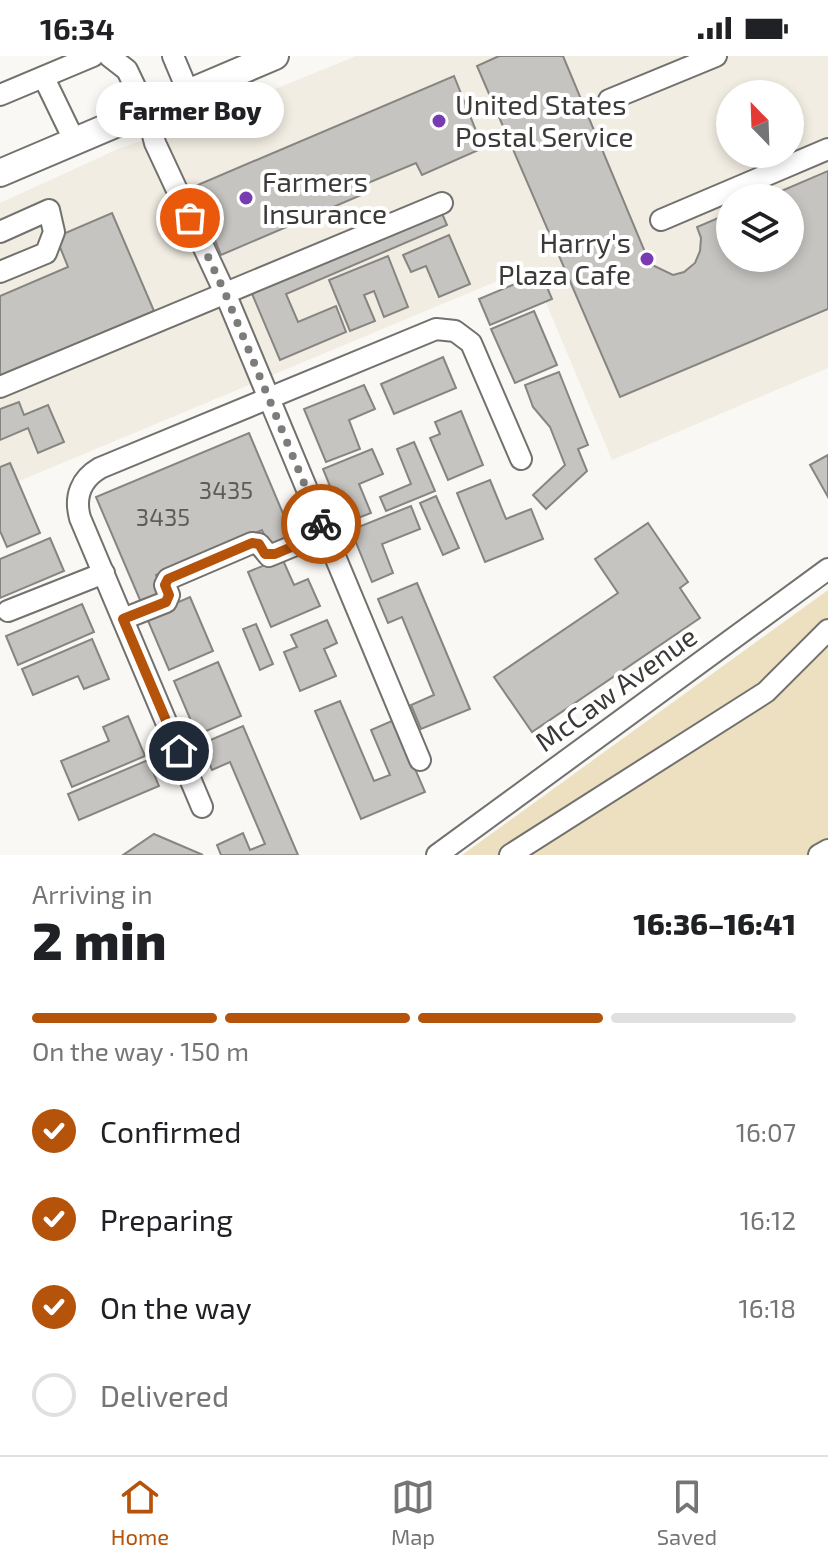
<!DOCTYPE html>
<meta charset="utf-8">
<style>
:root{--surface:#fff;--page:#f6f6f6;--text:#202124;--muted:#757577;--line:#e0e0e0;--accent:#b45309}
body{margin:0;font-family:"Exo 2",sans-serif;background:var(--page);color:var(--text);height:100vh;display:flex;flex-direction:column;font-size:30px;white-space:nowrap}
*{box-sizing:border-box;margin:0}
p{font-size:26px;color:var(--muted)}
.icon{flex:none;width:44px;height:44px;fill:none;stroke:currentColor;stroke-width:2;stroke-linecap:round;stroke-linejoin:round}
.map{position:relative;height:799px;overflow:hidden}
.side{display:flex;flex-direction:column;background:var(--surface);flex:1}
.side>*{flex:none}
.needle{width:52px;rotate:337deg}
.controls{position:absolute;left:716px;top:24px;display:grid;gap:16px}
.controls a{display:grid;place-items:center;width:88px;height:88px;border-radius:50%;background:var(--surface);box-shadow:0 4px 12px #0003;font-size:40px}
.pin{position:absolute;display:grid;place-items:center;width:68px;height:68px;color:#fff;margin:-34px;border:4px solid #fff;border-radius:50%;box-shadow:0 2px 8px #0007}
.courier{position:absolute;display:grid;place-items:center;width:80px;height:80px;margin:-40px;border:6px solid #b45309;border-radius:50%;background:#fff;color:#222;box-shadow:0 2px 10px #0007}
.bubble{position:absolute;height:56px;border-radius:28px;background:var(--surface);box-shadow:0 4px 12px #0003;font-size:26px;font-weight:800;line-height:56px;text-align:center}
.head em{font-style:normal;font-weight:800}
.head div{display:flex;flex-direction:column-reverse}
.head{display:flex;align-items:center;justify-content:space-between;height:136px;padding:0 32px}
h1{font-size:52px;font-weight:800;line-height:60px}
.bar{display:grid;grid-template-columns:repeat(4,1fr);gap:12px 8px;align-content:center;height:96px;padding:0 32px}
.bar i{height:10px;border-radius:6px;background:var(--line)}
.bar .current{background:var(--accent)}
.bar p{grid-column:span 4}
ol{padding:0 32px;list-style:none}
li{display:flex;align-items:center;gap:24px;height:88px}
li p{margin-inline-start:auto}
li .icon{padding:8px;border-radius:50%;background:var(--accent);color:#fff;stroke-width:4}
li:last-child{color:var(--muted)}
li i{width:44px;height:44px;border:4px solid var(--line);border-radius:50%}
.status{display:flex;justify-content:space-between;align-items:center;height:56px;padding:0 40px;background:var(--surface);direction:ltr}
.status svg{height:22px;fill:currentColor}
.dock{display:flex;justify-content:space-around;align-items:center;height:112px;border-top:2px solid var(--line);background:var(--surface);font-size:22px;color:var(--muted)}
.dock a{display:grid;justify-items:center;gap:4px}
.dock .current{color:var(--accent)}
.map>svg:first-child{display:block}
</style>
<div class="status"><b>16:34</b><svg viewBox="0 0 49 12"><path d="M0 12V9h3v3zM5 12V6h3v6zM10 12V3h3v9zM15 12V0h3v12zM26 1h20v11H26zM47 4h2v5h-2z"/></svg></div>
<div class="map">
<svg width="828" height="799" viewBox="0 0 828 799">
<rect width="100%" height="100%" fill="#f9f8f4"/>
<!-- built -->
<path fill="#f2ede2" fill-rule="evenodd" d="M356 0H828V312L612 404 531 211 0 433V147L120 92 175 74ZM730 38H790V98H730ZM730 142H790V202H730Z"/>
<!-- green -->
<polygon fill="#ece0c1" points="828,534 828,799 462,799"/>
<!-- building -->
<g fill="#c6c4c0" stroke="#868581" stroke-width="2">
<polygon points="499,0 563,0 650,208 673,219 684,216 695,207 700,195 701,182 697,171 730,157 730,202 790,202 790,142 765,142 828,115 828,253 620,341 477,10"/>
<polygon points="454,20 483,92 422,119 416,107 363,129 366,137 221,199 193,131"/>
<polygon points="440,153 447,169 286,238 298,266 336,250 346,276 280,304 250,233"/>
<polygon points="112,157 154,255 0,320 0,240 68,211 56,181"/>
<polygon points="449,179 470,228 439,241 426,210 411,216 403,199"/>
<polygon points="388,200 408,251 384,261 374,235 364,239 375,265 350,275 329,224"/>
<polygon points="541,217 552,243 490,269 479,243"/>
<polygon points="534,255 557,309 515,327 491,273"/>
<polygon points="443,301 456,332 394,358 381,328"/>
<polygon points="559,316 588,389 578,393 587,415 546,453 533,439 565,409 550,371 533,351 525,329"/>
<polygon points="364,329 375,353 349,364 360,393 326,406 304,353"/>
<polygon points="19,346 24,359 48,349 64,386 38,397 28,372 0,384 0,353"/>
<polygon points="461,355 483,409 448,424 430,382 440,378 435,366"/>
<polygon points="249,377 295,486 271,496 262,474 156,519 166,542 143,551 96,441"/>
<polygon points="414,386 435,435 386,455 380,441 411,428 397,393"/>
<polygon points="372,393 383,418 359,428 371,457 345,467 323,413"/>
<polygon points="828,399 828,441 810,409"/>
<polygon points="10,407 40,477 7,491 0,475 0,411"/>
<polygon points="490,424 506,463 531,453 543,483 485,506 457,437"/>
<polygon points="436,440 459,492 443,499 420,447"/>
<polygon points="411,450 420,473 382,488 393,517 372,526 351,474"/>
<polygon points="648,467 688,526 680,532 700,562 532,676 494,621 618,537 595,503"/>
<polygon points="50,482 64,515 0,542 0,503"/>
<polygon points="282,502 294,529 308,523 320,550 271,571 248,516"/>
<polygon points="417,527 470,653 421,673 411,649 434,639 402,561 388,567 378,543"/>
<polygon points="190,541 213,595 169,614 146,560"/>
<polygon points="82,548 94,576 18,609 6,580"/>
<polygon points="327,564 337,587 324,593 336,620 300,635 284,596 297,591 291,579"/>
<polygon points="256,568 273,608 260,614 243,573"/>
<polygon points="92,583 109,623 84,633 78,620 33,639 22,613"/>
<polygon points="218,606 241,660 197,679 174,625"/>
<polygon points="340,645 374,725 390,719 371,674 394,664 425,736 361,763 315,655"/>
<polygon points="128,660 145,700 72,731 61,705 109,685 103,671"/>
<polygon points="243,670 298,799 221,799 217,789 243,777 250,794 265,788 230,706 212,714 201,688"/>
<polygon points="148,704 159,730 79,764 68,738"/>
<polygon points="154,778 203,799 123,799"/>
</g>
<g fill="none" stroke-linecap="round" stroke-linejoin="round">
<!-- minor casing -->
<g stroke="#72716d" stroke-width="24">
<g id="minor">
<polyline points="109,0 127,14 147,56 155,87 225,237 420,704"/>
<polyline points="173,0 189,38"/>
<polyline points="44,22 75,86"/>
<polyline points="0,39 93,0"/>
<polyline points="609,44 716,0"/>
<polyline points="661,164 828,93"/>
<polyline points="0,176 49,154 54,176 46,197 0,216"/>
<polyline points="0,331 442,147"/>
<polyline points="8,555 104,517"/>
<polyline points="123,563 166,546 169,539 165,529 168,523 252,487 259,488 269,500 325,477"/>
<path d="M202 751 80 462C74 440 81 423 100 412L436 273 455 275 471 287 521 403"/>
<polyline points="437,799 828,513"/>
<polyline points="510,799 766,636 828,574"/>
<polyline points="819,799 828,794"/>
</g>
</g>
<!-- major casing -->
<g stroke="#72716d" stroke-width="30">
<polyline id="major" points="0,117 275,0"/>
</g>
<!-- minor -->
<use href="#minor" stroke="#fff" stroke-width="20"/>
<!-- major -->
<use href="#major" stroke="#fff" stroke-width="26"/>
</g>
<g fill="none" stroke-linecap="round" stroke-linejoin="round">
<!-- done -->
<polyline stroke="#7e7c7a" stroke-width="8" stroke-dasharray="0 14.4" points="190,162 225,237 321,468"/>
<!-- route -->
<polyline stroke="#b45309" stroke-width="10" points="179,695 123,563 166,546 169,539 165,529 168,523 252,487 259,488 265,498 275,498 325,477 321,468"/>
</g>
<!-- markers -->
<g fill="#793bb1" stroke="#fff" stroke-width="3">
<circle cx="439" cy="65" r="8"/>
<circle cx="246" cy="142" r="8"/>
<circle cx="647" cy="203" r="8"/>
</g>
<g text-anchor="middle" stroke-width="8" stroke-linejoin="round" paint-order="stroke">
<!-- number labels -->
<g font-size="24" fill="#5e5c5a">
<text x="226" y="443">3435</text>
<text x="163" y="470">3435</text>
</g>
<!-- poi labels -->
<g font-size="28" fill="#3b3a38" stroke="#fff" text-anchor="start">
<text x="455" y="59">United States<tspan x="455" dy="32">Postal Service</tspan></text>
<text x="262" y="136">Farmers<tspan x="262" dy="32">Insurance</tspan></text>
<text x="631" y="197" text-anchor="end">Harry's<tspan x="631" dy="32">Plaza Cafe</tspan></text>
</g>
<!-- street labels -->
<g font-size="28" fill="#3b3a38" stroke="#fff">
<text transform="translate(616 633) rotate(-36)" y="10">McCaw Avenue</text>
</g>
</g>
</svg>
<div class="controls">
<a><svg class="needle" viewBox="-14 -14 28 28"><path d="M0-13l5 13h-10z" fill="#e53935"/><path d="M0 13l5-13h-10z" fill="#757577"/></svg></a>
<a><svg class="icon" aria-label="layers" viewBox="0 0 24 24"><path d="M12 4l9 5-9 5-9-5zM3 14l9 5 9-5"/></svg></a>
</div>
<div class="pin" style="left:190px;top:162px;background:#ea580c"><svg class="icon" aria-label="bag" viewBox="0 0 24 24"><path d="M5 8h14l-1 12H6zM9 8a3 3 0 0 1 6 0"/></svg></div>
<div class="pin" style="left:179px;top:695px;background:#1f2937"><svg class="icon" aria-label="home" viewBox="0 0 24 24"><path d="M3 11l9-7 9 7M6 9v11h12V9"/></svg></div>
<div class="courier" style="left:321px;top:468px"><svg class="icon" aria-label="bike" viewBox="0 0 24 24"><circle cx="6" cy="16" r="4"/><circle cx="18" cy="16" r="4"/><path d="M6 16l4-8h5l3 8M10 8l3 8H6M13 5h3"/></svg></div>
<div class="bubble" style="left:96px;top:26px;width:188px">Farmer Boy</div>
</div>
<section class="side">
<div class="head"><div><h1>2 min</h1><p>Arriving in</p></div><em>16:36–16:41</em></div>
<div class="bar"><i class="current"></i><i class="current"></i><i class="current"></i><i></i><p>On the way · 150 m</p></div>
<ol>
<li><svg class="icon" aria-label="check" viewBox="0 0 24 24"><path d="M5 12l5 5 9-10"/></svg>Confirmed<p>16:07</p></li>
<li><svg class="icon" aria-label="check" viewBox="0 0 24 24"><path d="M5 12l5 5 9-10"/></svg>Preparing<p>16:12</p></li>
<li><svg class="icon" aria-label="check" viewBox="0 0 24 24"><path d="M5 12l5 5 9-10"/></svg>On the way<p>16:18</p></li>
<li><i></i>Delivered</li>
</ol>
</section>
<nav class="dock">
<a class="current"><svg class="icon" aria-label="home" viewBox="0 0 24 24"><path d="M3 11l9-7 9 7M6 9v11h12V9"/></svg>Home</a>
<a><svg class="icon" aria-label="map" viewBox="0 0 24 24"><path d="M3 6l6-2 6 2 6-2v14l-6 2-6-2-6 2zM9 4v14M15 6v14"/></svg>Map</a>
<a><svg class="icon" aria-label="saved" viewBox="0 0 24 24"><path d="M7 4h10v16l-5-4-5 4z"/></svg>Saved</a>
</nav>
